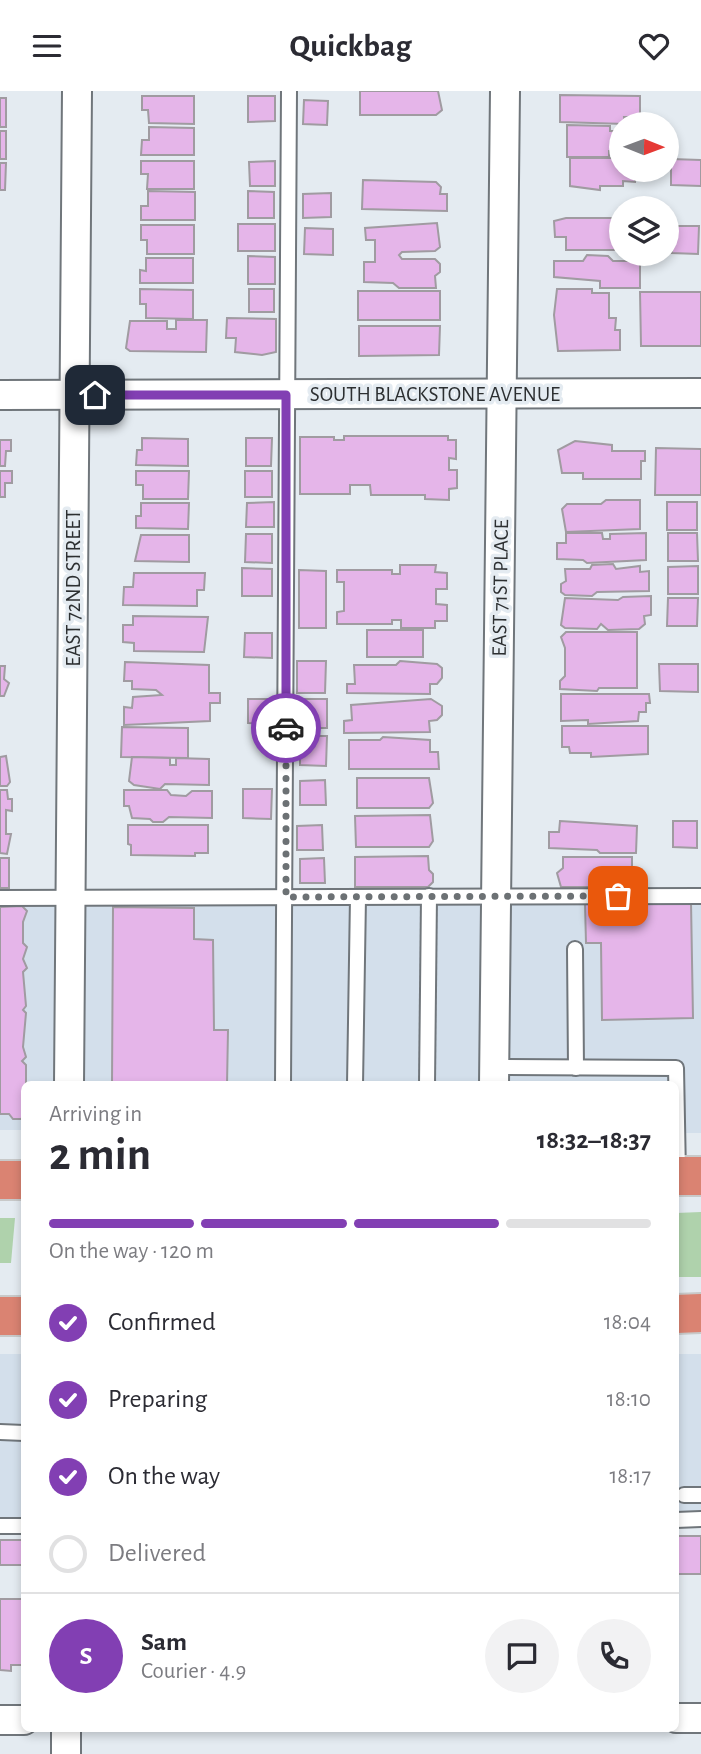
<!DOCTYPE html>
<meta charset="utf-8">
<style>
:root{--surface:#fff;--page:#f2f2f3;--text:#2b2b33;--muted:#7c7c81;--line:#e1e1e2;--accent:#823fb3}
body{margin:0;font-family:"Alegreya Sans",sans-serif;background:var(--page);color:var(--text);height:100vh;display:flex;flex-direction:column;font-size:26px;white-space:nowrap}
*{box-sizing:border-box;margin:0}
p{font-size:23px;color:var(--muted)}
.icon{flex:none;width:38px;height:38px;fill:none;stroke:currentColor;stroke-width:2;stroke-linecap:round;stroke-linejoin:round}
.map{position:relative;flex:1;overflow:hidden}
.panel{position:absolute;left:21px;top:990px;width:658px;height:651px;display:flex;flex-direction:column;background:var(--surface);border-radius:10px;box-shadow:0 4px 10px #0003}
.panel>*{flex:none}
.needle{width:46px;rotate:91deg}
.buttons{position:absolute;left:609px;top:21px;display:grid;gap:14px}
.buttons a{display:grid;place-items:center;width:70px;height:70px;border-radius:50%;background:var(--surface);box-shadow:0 4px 10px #0003;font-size:35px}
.pin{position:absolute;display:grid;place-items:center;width:60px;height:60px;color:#fff;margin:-30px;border-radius:14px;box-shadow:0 4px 10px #0006}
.courier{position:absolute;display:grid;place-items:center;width:70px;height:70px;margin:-35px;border:5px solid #823fb3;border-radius:50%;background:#fff;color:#222;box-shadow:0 2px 9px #0007}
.overview em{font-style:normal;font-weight:600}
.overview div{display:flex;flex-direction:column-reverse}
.overview{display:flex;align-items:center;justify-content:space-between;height:119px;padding:0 28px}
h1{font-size:46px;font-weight:600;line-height:52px}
.bar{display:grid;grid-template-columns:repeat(4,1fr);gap:10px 7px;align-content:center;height:84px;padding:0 28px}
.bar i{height:9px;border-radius:5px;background:var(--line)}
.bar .current{background:var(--accent)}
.bar p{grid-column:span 4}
.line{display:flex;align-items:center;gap:18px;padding:0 28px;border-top:2px solid var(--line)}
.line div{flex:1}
.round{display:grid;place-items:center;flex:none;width:74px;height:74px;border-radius:37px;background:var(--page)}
ol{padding:0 28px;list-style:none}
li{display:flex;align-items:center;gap:21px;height:77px}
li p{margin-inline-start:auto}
li .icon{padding:7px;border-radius:50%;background:var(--accent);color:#fff;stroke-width:4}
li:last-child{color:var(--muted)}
li i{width:38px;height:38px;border:4px solid var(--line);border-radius:50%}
header{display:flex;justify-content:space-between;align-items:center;height:91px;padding:0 28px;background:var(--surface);font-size:32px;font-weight:600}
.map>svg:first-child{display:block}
</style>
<header><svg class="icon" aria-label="menu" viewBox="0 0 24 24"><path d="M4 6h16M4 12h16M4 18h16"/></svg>Quickbag<svg class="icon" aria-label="heart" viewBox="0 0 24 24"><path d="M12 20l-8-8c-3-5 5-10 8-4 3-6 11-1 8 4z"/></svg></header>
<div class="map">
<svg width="701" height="1663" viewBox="0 0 701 1663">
<rect width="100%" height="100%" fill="#e4ebf1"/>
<!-- built -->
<g fill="#d3dfeb">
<polygon points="701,798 701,1042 676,1042 676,994 24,994 24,1039 0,1039 0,801"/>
<rect x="0" y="1263" width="24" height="172"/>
<polygon points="676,1263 701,1263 701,1428 676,1429"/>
</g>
<!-- green -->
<g fill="#afd2ac">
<polygon points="701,1121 701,1186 676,1186 676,1122"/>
<polygon points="0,1127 15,1127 11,1172 0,1172"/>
</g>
<!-- building -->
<g fill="#e5b5e9" stroke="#a09ba1" stroke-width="2">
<polygon points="360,0 438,0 442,19 436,24 360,24"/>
<polygon points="560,4 640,5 640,26 624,26 625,33 560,31"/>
<polygon points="142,5 194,5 194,33 149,32 148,19 142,19"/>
<polygon points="248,5 275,5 275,30 248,31"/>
<rect x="0" y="7" width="6" height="29"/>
<polygon points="304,9 328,10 327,34 303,33"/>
<polygon points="567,34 610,35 610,40 621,40 621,61 609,60 609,66 567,66"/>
<polygon points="149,36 194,37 194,64 141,64 142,49 149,49"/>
<rect x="0" y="40" width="6" height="28"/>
<polygon points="570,67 621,67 621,79 635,79 635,91 623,90 623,95 600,95 600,99 570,95"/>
<polygon points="671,68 701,69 701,95 671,94"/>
<polygon points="141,70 194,70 194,98 147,98 148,83 141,83"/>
<polygon points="275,70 275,95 250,95 249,71"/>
<polygon points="0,72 6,72 5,99 0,99"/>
<polygon points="363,89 436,91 441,96 440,103 447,103 447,120 362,118"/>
<polygon points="148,100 195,101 195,129 141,129 141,115 148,115"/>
<polygon points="248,100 274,101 274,127 248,127"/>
<polygon points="331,102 331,126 303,127 303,103"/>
<polygon points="566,127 621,127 621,159 566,159 566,146 555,146 554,130"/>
<polygon points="437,132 440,156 435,160 402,161 399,164 402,168 435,168 440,173 440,181 435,185 436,197 399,197 393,192 364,191 364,171 375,171 375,149 366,149 365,137"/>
<rect x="238" y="133" width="37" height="27"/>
<polygon points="141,134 194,134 194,163 147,163 147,149 141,149"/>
<polygon points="673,135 699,135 698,163 672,162"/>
<polygon points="305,137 333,138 333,164 304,163"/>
<polygon points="587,164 608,165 613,170 640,170 640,197 600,197 600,190 554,186 554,170 583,170"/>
<polygon points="248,165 275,166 275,193 248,193"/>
<polygon points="146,167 193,167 193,192 140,192 140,179 146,180"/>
<polygon points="140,198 193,199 193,228 146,227 146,213 140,213"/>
<rect x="249" y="198" width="25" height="23"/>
<polygon points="557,198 592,198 592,202 609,202 609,227 616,227 615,239 620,239 620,259 558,260 554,224"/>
<rect x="358" y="200" width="82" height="29"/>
<polygon points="640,201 701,201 701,255 641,255"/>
<polygon points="227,227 276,228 276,261 262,264 235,261 236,247 226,247"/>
<polygon points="176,229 207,229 206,261 130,260 126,257 130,230 167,230 167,238 176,238"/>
<polygon points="359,235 440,235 439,264 359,265"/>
<polygon points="344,345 448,345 448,349 456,349 456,368 449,367 449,379 457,379 457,397 449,398 449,409 425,408 425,404 371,404 370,394 350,394 350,403 300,403 300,346 334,346 334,349 344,349"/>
<polygon points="142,347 188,348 188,375 136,374 137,359 142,359"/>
<polygon points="246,347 272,347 271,375 246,375"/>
<polygon points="0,349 11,349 11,360 6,360 5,375 0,375"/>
<polygon points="575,350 612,354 612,360 645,360 645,370 641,370 641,388 583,388 583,382 562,382 558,359"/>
<polygon points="656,357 701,358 701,404 655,404"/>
<polygon points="0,380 12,380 12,392 5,392 5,406 0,406"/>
<polygon points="136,380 189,380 188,408 143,408 143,394 136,394"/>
<rect x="245" y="380" width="27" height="26"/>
<polygon points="606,409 640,409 640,438 566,441 562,418 567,413 601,413"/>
<polygon points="274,411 274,436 246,436 247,412"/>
<rect x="667" y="411" width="30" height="28"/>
<polygon points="141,412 189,412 188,438 136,437 136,425 141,425"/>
<polygon points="566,442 602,442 603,448 610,448 610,443 646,442 646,469 587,472 583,469 557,468 557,452 566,452"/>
<polygon points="668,442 697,442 698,470 668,470"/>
<polygon points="246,443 272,443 272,472 245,471"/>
<polygon points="141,444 189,444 189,471 135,470"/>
<polygon points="613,473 616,478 640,475 640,481 649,480 649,500 597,501 592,505 565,504 561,501 561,493 566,490 565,478 590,478 592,474"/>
<polygon points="400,474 436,474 435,481 447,482 447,498 436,498 436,513 447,514 447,530 435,530 435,537 401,537 401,529 392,529 392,533 337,533 337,521 344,520 344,491 337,491 337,479 392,479 392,483 400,483"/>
<polygon points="698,475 698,503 668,503 668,476"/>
<polygon points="242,477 272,478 272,505 242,505"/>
<polygon points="299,479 326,480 326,537 299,537"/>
<polygon points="134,482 205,482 204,499 197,499 197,515 123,514 124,496 133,496"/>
<polygon points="651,505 651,524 644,525 645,533 639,538 608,539 601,533 597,538 565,537 561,534 565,507 618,509 623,506"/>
<polygon points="668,507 698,507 697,535 667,535"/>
<polygon points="133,525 208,526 204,561 134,560 134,552 123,551 123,534 133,534"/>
<rect x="367" y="539" width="56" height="27"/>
<polygon points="566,541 637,541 637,597 599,597 597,600 560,598 560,590 565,585 565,557 561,546"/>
<polygon points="245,542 272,542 272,567 244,566"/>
<polygon points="297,570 326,570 325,602 297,602"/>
<polygon points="400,570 437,573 442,577 442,587 437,593 430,593 430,603 347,602 347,593 355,593 354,574 396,574"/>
<polygon points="125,571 209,574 209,602 220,602 220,612 210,612 210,630 124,634 124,616 132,617 133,606 162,604 156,599 132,598 132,590 124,590"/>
<polygon points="659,573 698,573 698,601 660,600"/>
<polygon points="0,575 5,575 4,588 9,592 4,605 0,605"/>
<polygon points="561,603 649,603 650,612 646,612 646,621 639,621 638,630 588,633 588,629 561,630"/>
<polygon points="248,608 271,608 270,633 248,632"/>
<polygon points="300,608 327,608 327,637 299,637"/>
<polygon points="431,608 442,615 442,624 437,629 429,630 430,641 344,642 344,630 352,629 351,614"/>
<polygon points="562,635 648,635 648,663 591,666 591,662 570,662 569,656 562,656"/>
<polygon points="122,636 188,637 188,667 121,666"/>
<polygon points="300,645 327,645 326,675 300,674"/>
<polygon points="383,646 430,649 430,661 438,661 439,678 349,678 349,649 380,649"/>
<polygon points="6,665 10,691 7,695 0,695 0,666"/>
<polygon points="132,666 170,667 170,674 176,674 176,667 209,668 209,694 165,693 160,698 134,694 129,690"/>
<polygon points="357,687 429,687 433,712 429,717 357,717"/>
<polygon points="325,689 326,714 300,714 300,690"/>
<polygon points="243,698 272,698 271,728 243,727"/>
<polygon points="0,699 7,699 8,708 12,708 12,720 6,719 6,743 11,743 7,763 0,762"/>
<polygon points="124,699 167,699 171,704 186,705 192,700 212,700 212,727 169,726 163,731 153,731 150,728 132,727 129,715 124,715"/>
<polygon points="430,724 433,750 429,756 356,756 355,725"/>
<polygon points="560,730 637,735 636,762 600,762 597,759 549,757 549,741 559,741"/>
<polygon points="673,730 697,730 697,757 673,756"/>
<polygon points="128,734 208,734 208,762 195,762 195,765 131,764 131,754 128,753"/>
<polygon points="322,734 323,759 297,759 297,735"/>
<polygon points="428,765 429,779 433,783 433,791 428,796 355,796 355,766"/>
<polygon points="563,766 632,766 632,796 561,796 557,782 563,777"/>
<rect x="0" y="767" width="9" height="30"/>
<polygon points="324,767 325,792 300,792 300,768"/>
<polygon points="691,811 693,927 602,929 601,852 586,852 585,813"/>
<polygon points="22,815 27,820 23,831 23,852 27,856 23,868 27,877 23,881 26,915 23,919 26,922 23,956 26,966 22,970 26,974 26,994 24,1024 21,1028 13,1028 9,1023 0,1023 0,816"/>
<polygon points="113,816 194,817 194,848 213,849 214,939 228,939 227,994 112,994"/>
<rect x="676" y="1445" width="25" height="38"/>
<polygon points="0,1449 22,1449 23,1474 0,1474"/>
<polygon points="0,1508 23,1508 24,1574 11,1574 11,1580 0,1579"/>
</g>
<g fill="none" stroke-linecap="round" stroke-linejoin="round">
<!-- service casing -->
<g stroke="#70767b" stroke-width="18">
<g id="service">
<polyline points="0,807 701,805"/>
<polyline points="575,858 576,977"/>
<polyline points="495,976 676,977 678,1084"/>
<polyline points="283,994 289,0"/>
<polyline points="355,994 358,806"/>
<polyline points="427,994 429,805"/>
<polyline points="0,1341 24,1342"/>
<polyline points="684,1404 701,1404"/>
<polyline points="676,1429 701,1428"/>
<polyline points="0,1435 24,1435"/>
</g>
</g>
<!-- minor casing -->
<g stroke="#70767b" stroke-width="32">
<g id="minor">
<polyline points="0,304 701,302"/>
<polyline points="69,994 77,0"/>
<polyline points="494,994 505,0"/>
<polyline points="676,1627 701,1627"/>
<polyline points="0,1629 24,1629"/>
<polyline points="66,1663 66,1638"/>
</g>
</g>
<!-- trunk casing -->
<g stroke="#c8c9c9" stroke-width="42">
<g id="trunk">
<polyline points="676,1085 701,1085"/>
<polyline points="0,1089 24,1089"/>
<polyline points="676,1223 701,1222"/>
<polyline points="0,1225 24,1225"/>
</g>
</g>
<!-- service -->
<use href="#service" stroke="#fff" stroke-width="14"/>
<!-- minor -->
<use href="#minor" stroke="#fff" stroke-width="28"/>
<!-- trunk -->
<use href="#trunk" stroke="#da8372" stroke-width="38"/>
</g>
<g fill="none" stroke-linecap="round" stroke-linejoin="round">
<!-- done -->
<polyline stroke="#6c7174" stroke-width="7" stroke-dasharray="0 12.6" points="286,637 286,806 618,805"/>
<!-- route -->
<polyline stroke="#823fb3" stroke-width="9" points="95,304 286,304 286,637"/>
</g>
<g text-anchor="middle" stroke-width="7" stroke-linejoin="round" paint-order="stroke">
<!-- street labels -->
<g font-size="21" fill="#2c2f31" stroke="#e4ebf1">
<text x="435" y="310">SOUTH BLACKSTONE AVENUE</text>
<text transform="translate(73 497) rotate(-90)" y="7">EAST 72ND STREET</text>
<text transform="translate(500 497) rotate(-89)" y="7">EAST 71ST PLACE</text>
</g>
</g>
</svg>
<div class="buttons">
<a><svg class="needle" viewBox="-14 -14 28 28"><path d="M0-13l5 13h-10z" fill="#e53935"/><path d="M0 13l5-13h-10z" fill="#7c7c81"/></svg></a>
<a><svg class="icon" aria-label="layers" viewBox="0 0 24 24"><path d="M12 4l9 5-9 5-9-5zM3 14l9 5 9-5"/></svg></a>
</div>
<div class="pin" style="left:618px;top:805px;background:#ea580c"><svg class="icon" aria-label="bag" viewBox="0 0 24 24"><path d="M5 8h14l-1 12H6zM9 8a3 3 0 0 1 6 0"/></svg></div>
<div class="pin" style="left:95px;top:304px;background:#1f2937"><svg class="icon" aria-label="home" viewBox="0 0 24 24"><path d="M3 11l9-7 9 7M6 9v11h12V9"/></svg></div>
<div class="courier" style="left:286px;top:637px"><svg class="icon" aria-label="car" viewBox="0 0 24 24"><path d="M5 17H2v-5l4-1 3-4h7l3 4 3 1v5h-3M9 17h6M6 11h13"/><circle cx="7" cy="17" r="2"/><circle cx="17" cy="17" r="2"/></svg></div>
<section class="panel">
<div class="overview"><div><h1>2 min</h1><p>Arriving in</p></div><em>18:32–18:37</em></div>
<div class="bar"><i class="current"></i><i class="current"></i><i class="current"></i><i></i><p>On the way · 120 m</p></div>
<ol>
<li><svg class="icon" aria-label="check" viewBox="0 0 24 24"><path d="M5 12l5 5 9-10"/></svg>Confirmed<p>18:04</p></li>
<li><svg class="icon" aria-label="check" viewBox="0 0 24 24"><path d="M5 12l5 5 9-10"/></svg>Preparing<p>18:10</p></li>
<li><svg class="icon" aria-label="check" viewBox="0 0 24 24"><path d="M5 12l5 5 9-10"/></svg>On the way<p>18:17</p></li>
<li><i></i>Delivered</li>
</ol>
<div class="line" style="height:126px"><b class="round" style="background:var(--accent);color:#fff">S</b><div><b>Sam</b><p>Courier · 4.9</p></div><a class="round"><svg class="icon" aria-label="chat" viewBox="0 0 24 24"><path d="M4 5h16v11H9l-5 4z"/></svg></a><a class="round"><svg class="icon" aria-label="phone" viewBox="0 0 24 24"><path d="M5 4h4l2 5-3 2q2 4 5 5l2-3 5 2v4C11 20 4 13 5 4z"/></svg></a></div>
</section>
</div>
